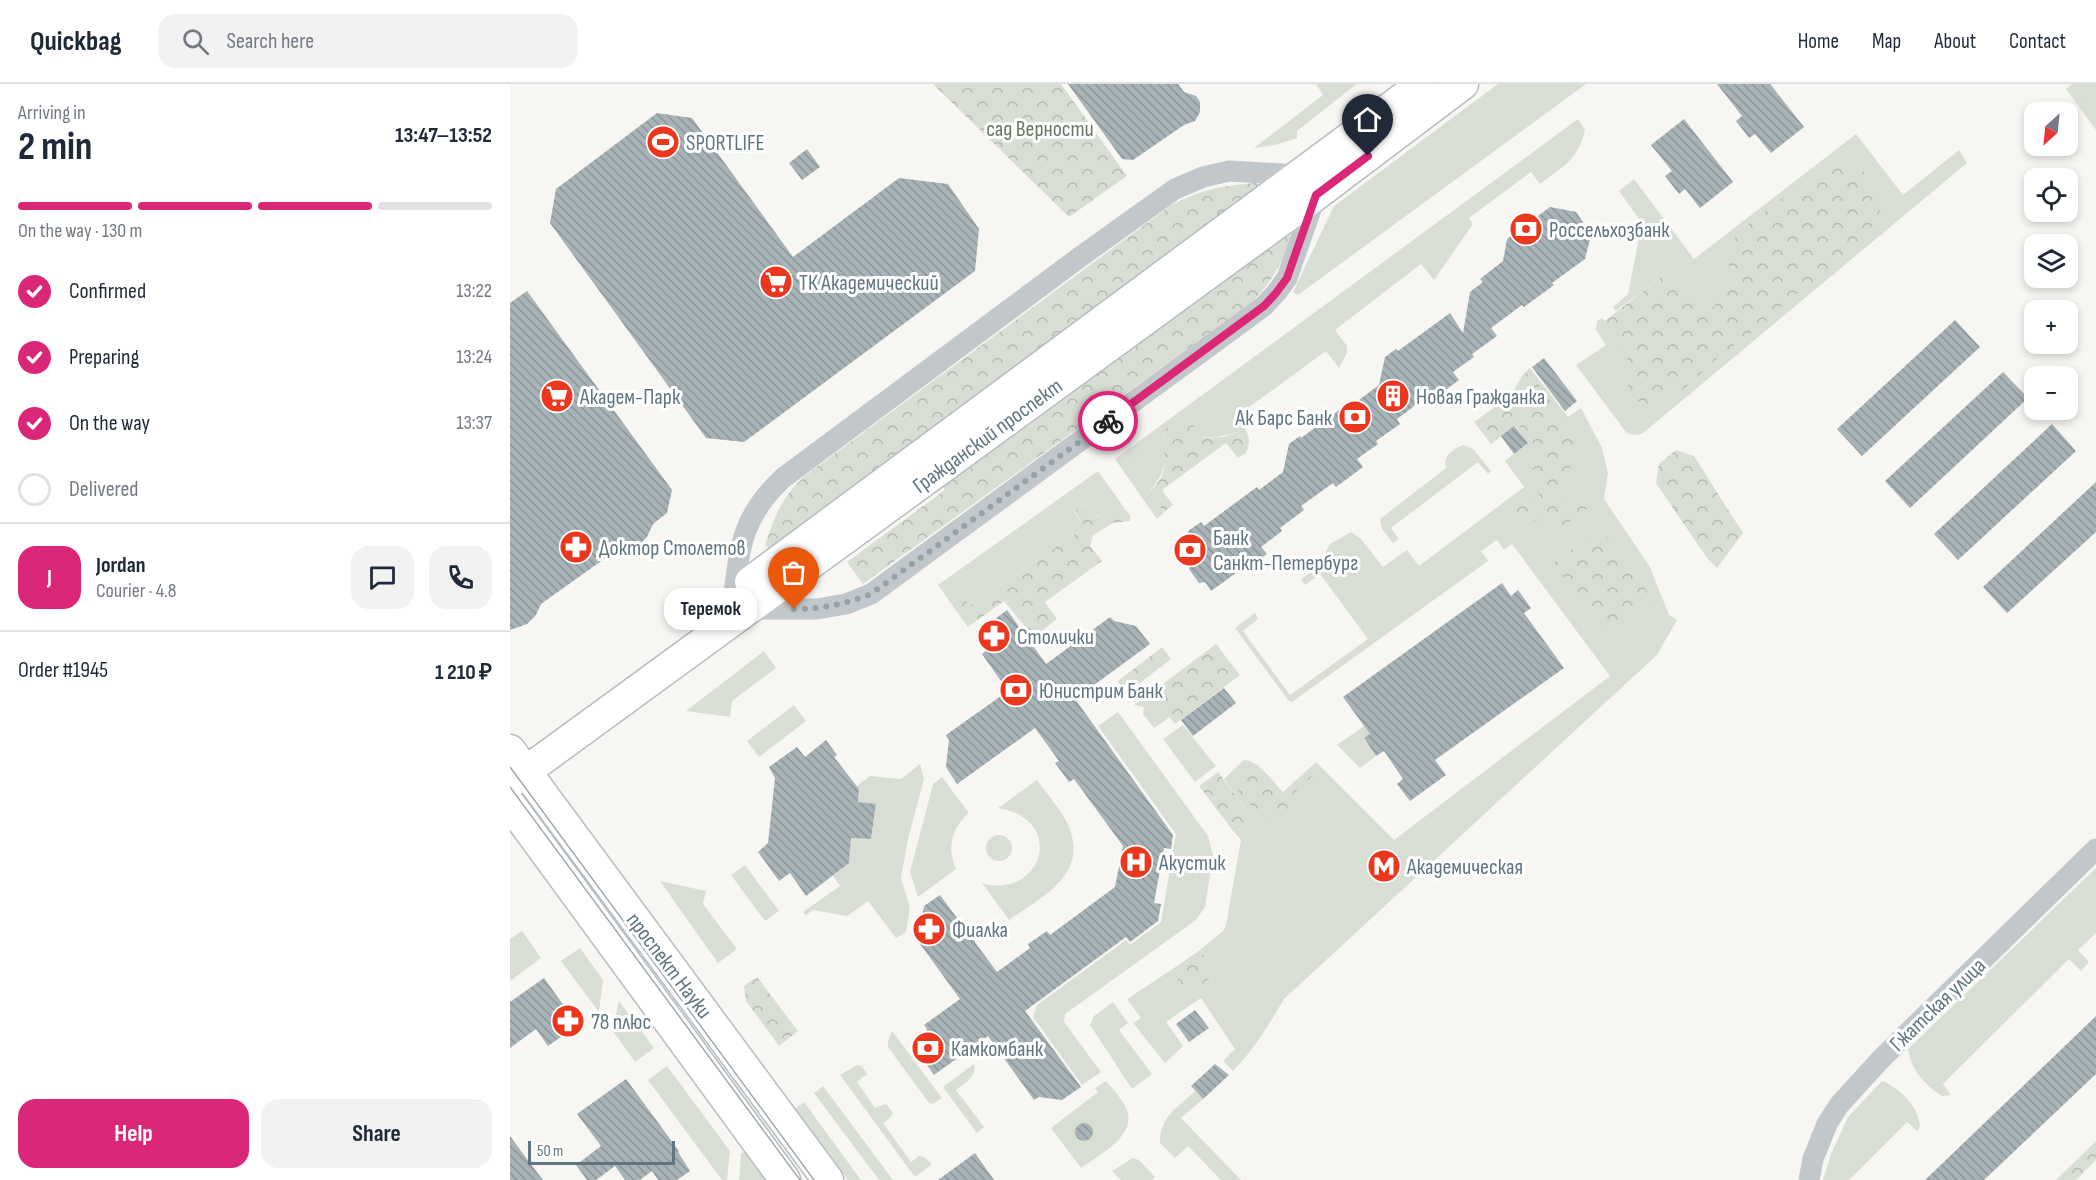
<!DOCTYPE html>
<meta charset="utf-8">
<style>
:root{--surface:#fff;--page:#f2f2f3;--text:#1f2937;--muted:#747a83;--line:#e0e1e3;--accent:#db2777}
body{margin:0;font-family:"Sofia Sans Condensed",sans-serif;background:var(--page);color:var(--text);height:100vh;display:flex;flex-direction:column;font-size:22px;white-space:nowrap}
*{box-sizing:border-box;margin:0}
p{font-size:20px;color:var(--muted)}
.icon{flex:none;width:33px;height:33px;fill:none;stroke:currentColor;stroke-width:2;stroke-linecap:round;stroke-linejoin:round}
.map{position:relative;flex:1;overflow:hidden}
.sheet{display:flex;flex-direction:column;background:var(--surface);width:510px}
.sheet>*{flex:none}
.needle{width:39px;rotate:207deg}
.fabs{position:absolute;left:1514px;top:18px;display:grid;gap:12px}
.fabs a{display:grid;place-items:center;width:54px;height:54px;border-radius:12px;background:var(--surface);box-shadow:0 3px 9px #0003;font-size:30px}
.scale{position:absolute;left:18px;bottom:15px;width:147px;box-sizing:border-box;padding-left:6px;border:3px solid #607580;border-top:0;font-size:16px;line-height:21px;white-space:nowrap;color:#607580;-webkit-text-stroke:4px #fff;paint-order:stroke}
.pin{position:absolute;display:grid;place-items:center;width:51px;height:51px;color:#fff;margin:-62px -26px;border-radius:50% 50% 50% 0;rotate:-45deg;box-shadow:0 0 6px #0007}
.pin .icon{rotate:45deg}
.courier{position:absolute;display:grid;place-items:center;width:60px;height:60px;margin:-30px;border:4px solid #db2777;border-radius:50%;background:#fff;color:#222;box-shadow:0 2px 8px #0007}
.bubble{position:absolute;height:42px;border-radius:18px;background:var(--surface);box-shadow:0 3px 9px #0003;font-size:20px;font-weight:700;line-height:42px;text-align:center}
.summary em{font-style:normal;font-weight:700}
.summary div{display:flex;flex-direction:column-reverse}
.summary{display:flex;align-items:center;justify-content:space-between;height:102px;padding:0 18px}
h1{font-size:39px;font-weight:700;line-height:45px}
.bar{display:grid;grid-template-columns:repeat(4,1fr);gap:9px 6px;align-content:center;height:72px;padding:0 18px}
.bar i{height:8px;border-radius:4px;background:var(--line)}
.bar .current{background:var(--accent)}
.bar p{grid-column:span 4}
.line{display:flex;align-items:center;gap:15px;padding:0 18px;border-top:2px solid var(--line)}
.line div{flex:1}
.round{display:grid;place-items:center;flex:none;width:63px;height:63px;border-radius:18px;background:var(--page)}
ol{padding:0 18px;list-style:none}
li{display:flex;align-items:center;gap:18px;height:66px}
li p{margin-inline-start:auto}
li .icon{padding:6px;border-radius:50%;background:var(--accent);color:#fff;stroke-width:4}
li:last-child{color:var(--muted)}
li i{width:33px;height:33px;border:3px solid var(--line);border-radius:50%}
.button{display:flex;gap:12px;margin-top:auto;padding:12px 18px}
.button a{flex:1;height:69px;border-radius:18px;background:var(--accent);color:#fff;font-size:24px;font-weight:700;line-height:69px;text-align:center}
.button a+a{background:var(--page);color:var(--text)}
header{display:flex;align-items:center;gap:36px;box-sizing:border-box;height:84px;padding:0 30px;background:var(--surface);border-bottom:2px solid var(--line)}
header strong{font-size:28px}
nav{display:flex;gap:33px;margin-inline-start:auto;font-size:21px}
.search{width:420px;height:54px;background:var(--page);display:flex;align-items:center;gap:15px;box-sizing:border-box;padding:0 21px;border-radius:18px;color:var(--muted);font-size:22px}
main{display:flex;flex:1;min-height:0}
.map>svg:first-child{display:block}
</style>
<header>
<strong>Quickbag</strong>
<div class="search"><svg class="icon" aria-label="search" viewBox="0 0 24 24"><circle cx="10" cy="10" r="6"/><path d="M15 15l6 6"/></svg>Search here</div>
<nav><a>Home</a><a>Map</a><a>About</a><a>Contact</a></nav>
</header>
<main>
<section class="sheet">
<div class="summary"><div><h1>2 min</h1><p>Arriving in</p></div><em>13:47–13:52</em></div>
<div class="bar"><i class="current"></i><i class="current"></i><i class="current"></i><i></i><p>On the way · 130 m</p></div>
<ol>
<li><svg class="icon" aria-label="check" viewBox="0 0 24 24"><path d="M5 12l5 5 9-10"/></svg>Confirmed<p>13:22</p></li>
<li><svg class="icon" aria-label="check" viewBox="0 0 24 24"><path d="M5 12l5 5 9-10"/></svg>Preparing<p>13:24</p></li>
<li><svg class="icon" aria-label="check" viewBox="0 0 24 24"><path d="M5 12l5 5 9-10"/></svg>On the way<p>13:37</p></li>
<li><i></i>Delivered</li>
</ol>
<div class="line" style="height:108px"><b class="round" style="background:var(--accent);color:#fff">J</b><div><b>Jordan</b><p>Courier · 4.8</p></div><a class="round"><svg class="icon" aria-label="chat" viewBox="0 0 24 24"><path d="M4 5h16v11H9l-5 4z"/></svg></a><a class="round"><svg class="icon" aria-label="phone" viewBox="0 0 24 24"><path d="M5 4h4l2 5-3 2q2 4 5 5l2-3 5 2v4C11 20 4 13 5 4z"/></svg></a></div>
<div class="line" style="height:78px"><div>Order #1945</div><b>1 210 ₽</b></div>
<div class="button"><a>Help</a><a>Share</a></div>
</section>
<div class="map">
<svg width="1586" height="1096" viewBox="0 0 1586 1096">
<defs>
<pattern id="forest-crowns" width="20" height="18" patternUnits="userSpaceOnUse" patternTransform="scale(1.5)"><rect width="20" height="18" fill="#d9ded4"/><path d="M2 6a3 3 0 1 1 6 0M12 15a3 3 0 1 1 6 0" fill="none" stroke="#b3b9b1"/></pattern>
<pattern id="building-back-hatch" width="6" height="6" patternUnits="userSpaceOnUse" patternTransform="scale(1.5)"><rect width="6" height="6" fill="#a8b3b7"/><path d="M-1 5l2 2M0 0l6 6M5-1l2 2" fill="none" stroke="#8c969a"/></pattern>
</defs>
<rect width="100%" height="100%" fill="#f7f6f3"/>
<!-- grass -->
<g fill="#d9ded4">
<polygon points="806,0 847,0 787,47 787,54 766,61 744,64 813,11"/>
<polygon points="988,0 1076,0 788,211 783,208 824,122"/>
<polygon points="1563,0 1586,0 1586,46 1556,5"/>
<path d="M1068 35 1075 46C1067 77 1055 81 1030 100L1021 88 959 134 963 140 924 196 911 180 825 246 837 262V269L829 284 816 267 727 332C733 343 742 350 738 364L727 348C703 357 678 353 653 350 657 379 657 386 639 408L654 428 647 435 605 375Z"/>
<polygon points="1346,50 1393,111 1449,66 1457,79 1132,350 1123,351 1116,348 1066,281 1096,261 1086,246 1087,237 1092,234 1095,237 1090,241 1160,186 1106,227 1103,223 1118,210 1132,139 1109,107 1124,95 1184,175"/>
<path d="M1020 284 1058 333 1071 324 1092 364 1098 389 1094 415 1140 483 1159 531 1167 536 1147 571 774 915C759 941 744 965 723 987L713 977 725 965 691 914 656 938 673 962 655 979 623 939 631 934 617 915 661 886 678 910 707 890 690 866 713 847 716 841 731 756 724 748 743 734 714 695 734 676C748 676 763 698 773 708L806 678 884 756 1100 592 1002 460 994 466 987 456 971 467 978 477 782 618 778 616 725 544 745 529 748 535 733 547 780 611 858 555 810 490 795 501 791 495 807 484 820 460 841 448 851 455 873 483 897 466 909 482 1014 403 995 377 1018 359 1005 342 981 360 964 338 1000 312 1014 289Z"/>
<path d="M953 361 963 365 981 387 978 390 968 378 881 444 889 455 883 459 872 445 870 435 936 384C932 373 943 365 953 361Z"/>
<polygon points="588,387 615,425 599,427 585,433 574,420 564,428 575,443 463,521 449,514 442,521 428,501"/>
<polygon points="254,567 266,584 222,617 220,633 176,627"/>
<polygon points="641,609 660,633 644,644 633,630 634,623 624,621"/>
<polygon points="284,621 296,637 249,673 237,657"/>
<polygon points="608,628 698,752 703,771 695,823 686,836 555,930 554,938 591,988 572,1001 523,933 527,921 616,856 620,861 651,838 666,750 588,642"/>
<polygon points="673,641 706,682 685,698 653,655"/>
<polygon points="854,642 860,650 854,655 866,672 850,684 827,661"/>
<polygon points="410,680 414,695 398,755 391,794 400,824 396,848 386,854 358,817 337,832 303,826 296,831 293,828 330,802 323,792 339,779 341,754 361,755 366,721 348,718 349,705 347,702 360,692 391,695"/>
<path d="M432 693 459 729C441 744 437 764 446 785L408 813 400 788 423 700Z"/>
<path d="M527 696C538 712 554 728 560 746 577 792 530 814 499 836L472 799C530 817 559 736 488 724Z"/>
<circle cx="489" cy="764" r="13"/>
<polygon points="235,781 269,827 255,837 221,791"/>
<path d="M1586 784V849L1568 866 1579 878 1571 887 1559 875 1433 1000 1441 1011 1432 1012C1415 1001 1401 986 1398 965Z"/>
<polygon points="150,797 196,807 193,820 227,865 208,879"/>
<polygon points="12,847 31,874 0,897 0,855"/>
<polygon points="70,864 93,896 89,928 51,877"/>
<polygon points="109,917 144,964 125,978 102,946"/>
<polygon points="603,918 618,939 609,946 642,990 622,1005 580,941 584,932"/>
<polygon points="382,947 432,1014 423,1020 419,1019 378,963 378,957"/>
<path d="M464 980C467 993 456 998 446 1006L474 1043 467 1049 433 1003Z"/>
<polygon points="347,981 352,982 357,990 347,998 365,1024 376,1020 383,1029 380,1034 373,1039 401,1078 409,1072 414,1073 422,1080 405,1093 330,991"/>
<polygon points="157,982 220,1067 217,1096 212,1096 138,996"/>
<path d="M596 997C603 1005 611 1014 616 1024 629 1051 589 1071 571 1084L541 1044 588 1008 585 1004Z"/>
<path d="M1372 997C1391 1005 1408 1022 1410 1042L1407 1047 1397 1038 1339 1096H1313L1321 1070 1338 1033Z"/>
<polygon points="313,1002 383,1096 369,1096 304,1009"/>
<path d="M685 1007 693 1015 671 1034 731 1096H711L678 1062 665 1074 650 1059C649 1033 668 1023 685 1007Z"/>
<polygon points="294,1018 351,1096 338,1096 285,1025"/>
<polygon points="235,1067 257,1096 229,1096 231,1070"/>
<polygon points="623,1074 629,1076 645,1093 642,1096 611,1096 602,1087"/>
</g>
<!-- forest -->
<g fill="url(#forest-crowns)">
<polygon points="423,0 551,0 617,92 559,133"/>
<polygon points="1334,77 1349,83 1366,101 1372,120 1367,135 1351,158 1298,203 1280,214 1255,239 1213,269 1175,304 1158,314 1141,321 1125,317 1118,301 1127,287 1090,241 1160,186 1197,232 1215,208 1222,162 1227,149 1310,85"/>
<path d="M746 99 750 102 261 466 255 461C265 431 272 412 296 391L660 122C692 105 710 102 746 99Z"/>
<path d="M778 149 781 155C772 179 759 202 741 219L353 500 337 478 435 406 429 397Z"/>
<polygon points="1018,287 1062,345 1070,365 1046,412 1082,422 1047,447 1029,434 1011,448 999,431 1037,404 1017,377 1030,367 1005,337 982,356 968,338 1001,312 1015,290"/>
<path d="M665 335 680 337 691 354 714 353 727 348 738 364 736 369 728 374 716 359 652 406 663 421 654 428 639 408C644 403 651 396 653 389 660 364 643 353 665 335Z"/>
<polygon points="1166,366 1184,372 1233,449 1207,484 1197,474 1146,399 1149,380"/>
<polygon points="575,420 586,433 599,427 615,425 620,431 620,437 603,439 583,451 580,462 592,477 535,518 547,535 524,553 494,517 458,543 442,521 449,514 463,521 575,443 564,427"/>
<polygon points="1091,444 1145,518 1097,553 1043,479"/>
<polygon points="706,560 730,591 665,640 641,609"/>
<polygon points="652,563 661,575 617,609 608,597"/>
<polygon points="805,681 810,685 782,711 779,735 751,732 720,698 738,683 768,714"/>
<polygon points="708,688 743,734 724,748 689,702"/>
<polygon points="690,866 707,890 678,910 661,886"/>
<polygon points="247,893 288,947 269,962 236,917 234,902"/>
<polygon points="1586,1057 1586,1076 1566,1096 1546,1096"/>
</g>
<!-- building -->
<g fill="url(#building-back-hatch)">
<polygon points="558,0 668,0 674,8 686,12 690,18 690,28 685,37 674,41 623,76 612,75"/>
<polygon points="1207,0 1260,0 1294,43 1261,69 1245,50 1239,54 1226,37 1232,32"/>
<polygon points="147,29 182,34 283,173 389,94 438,100 469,145 465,187 234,358 196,354 40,139 46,105"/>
<polygon points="1174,35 1223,98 1190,124 1175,105 1169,110 1155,92 1162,87 1141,61"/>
<polygon points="297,65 310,83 292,96 279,79"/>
<polygon points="1040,123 1066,128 1073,138 1072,144 1080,155 1075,175 1042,199 1044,201 1014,223 1012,221 981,244 987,252 962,270 964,273 943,288 949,296 922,316 919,311 887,335 890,340 866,357 868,360 847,375 853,383 826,403 823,399 791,422 794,426 770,444 772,447 751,463 757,470 735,486 733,484 701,507 695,498 689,499 679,485 681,480 675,471 678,447 691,438 694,442 747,403 749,406 773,388 779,360 790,352 791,354 843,316 845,319 869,301 875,273 886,265 888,267 940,229 953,249 960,208 973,198 970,195 993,177 997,155"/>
<polygon points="17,207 162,406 157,429 143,440 137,453 127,463 114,469 101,470 31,520 26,531 17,540 0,546 0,219"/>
<polygon points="1445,236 1470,263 1352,372 1327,345"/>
<polygon points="1034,274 1067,317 1055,327 1022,283"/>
<polygon points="1493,288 1518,314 1400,424 1375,397"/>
<polygon points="1542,340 1566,367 1448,476 1424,450"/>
<polygon points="1004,342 1018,359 1004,370 991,352"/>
<polygon points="1586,398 1586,448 1497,529 1473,503"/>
<polygon points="992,499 1001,512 1008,506 1021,524 1014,529 1054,584 925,676 936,691 900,717 887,700 893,695 874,667 866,672 854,654 860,650 833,613"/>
<polygon points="497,526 536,580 600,533 604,537 626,542 640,560 565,615 663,751 661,765 654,764 644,819 651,820 648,837 620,858 616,853 515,927 571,1003 552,1016 529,1013 524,1016 478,952 424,991 412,974 417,945 414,941 450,915 405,853 409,849 414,822 430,811 487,888 520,864 518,860 537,847 540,851 605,803 613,762 564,695 559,698 545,679 549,677 525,644 447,700 436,683 439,656 436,651 498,607 472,570 476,567 480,539"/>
<polygon points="714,604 726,619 683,652 671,636"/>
<polygon points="316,656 327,671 324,673 349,705 348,718 366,720 361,755 341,754 339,779 296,812 280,789 269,797 248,768 258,759 265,694 259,683 287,663 295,673"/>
<polygon points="34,894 68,941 38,962 26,945 0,964 0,918"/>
<polygon points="685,926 699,944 679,958 666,940"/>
<polygon points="1586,932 1586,990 1474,1096 1415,1096"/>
<polygon points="705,980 719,991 693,1015 681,1002"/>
<polygon points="116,995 169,1067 168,1068 180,1087 167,1096 148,1096 142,1087 130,1096 115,1096 105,1082 86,1096 77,1096 66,1081 91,1062 67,1030"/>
<circle cx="574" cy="1048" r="9"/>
<polygon points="0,1052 17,1075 33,1096 0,1096"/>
<polygon points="465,1069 484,1096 428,1096"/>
</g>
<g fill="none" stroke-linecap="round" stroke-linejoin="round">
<!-- secondary casing -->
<g stroke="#b6bcc0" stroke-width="33">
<g id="secondary">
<polyline points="240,498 912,0"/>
<polyline points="0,666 318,1096"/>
<polyline points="0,699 806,111 953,0"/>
<polyline points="0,720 275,1096"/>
</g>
</g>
<!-- street -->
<g stroke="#c1c7ca" stroke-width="21">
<path d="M224 510C230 458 234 431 273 394L570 173 665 105 693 93 719 87 790 91"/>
<polyline points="238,525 307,525 336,520 361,510 754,222 766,209 777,194 806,111"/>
<polyline points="1299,1096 1303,1075 1317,1040 1329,1021 1372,974 1586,765"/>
</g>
<!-- secondary -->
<use href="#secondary" stroke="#fff" stroke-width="30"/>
<!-- tram -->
<g stroke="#a2aaaf" stroke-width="1.5">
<polyline points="0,683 304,1096"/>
<polyline points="0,703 290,1096"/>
</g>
</g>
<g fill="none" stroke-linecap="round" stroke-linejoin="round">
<!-- done -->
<path stroke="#95a2a8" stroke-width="6" stroke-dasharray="0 10.8" d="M284 525C312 525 335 520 361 510L598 337"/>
<!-- route -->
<polyline stroke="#db2777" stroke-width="8" points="598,337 754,222 766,209 777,194 806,111 858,72"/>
</g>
<!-- icons -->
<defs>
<g id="stadium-disc" transform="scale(1.725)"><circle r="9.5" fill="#eb371e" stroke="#fff"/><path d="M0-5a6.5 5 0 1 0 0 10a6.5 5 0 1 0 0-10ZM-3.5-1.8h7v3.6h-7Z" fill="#fff"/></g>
<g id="bank-disc" transform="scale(1.725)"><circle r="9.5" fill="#eb371e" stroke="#fff"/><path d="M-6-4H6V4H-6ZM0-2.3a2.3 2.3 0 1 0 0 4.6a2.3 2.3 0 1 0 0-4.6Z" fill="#fff"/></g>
<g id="supermarket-disc" transform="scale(1.725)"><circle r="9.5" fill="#eb371e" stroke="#fff"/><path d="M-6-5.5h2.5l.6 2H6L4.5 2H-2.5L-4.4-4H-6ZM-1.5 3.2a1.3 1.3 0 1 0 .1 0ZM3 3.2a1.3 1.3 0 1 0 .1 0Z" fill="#fff"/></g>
<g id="building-disc" transform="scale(1.725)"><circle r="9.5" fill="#eb371e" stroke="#fff"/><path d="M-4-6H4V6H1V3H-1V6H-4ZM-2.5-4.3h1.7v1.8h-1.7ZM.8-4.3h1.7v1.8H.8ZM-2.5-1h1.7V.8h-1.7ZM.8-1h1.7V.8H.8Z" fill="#fff"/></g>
<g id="pharmacy-disc" transform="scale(1.725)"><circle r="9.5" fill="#eb371e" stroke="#fff"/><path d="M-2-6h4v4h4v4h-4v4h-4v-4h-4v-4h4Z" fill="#fff"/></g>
<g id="hospital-disc" transform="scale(1.725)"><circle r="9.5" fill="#eb371e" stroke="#fff"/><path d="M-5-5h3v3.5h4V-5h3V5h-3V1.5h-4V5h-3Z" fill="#fff"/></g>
<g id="metro-disc" transform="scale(1.725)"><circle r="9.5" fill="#eb371e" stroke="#fff"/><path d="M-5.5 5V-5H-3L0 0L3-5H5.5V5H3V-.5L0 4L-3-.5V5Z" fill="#fff"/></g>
</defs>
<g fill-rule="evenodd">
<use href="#stadium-disc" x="153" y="58"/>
<use href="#bank-disc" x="1016" y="145"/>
<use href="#supermarket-disc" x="266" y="198"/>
<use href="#supermarket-disc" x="47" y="312"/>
<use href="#building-disc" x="883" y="312"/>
<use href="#bank-disc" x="845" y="333"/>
<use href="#pharmacy-disc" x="66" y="463"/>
<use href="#bank-disc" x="680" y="466"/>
<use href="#pharmacy-disc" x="484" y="552"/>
<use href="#bank-disc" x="506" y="606"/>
<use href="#hospital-disc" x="626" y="778"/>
<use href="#metro-disc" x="874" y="782"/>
<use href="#pharmacy-disc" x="419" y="845"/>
<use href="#pharmacy-disc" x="58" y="937"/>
<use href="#bank-disc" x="418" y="964"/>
</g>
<g text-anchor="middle" stroke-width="6" stroke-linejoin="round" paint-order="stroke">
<!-- park labels -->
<g font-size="22" fill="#66775f" stroke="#fff">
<text x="530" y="52">сад Верности</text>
</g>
<!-- poi labels -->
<g font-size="22" fill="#607580" stroke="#fff" text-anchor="start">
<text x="176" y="66">SPORTLIFE</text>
<text x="1039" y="153">Россельхозбанк</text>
<text x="289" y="206">ТК Академический</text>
<text x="70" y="320">Академ-Парк</text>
<text x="906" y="320">Новая Гражданка</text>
<text x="822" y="341" text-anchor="end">Ак Барс Банк</text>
<text x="703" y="461">Банк<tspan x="703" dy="25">Санкт-Петербург</tspan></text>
<text x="89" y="471">Доктор Столетов</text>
<text x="507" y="560">Столички</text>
<text x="529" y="614">Юнистрим Банк</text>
<text x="649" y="786">Акустик</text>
<text x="897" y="790">Академическая</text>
<text x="442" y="853">Фиалка</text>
<text x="81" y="945">78 плюс</text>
<text x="441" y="972">Камкомбанк</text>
</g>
<!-- street labels -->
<g font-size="22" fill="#607580" stroke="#fff">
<text transform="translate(477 351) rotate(-36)" y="8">Гражданский проспект</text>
<text transform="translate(160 881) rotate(53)" y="8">проспект Науки</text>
<text transform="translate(1427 920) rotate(-44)" y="8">Гжатская улица</text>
</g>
</g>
</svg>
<div class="fabs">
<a><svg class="needle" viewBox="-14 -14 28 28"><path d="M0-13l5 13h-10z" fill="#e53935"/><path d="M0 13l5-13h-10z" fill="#747a83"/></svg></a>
<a><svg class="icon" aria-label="locate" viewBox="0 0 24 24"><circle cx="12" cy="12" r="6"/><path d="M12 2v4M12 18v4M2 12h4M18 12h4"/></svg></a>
<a><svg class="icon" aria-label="layers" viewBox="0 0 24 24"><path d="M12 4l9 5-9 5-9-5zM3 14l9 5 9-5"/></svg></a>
<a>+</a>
<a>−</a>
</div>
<div class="scale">50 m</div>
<div class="pin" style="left:284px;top:525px;background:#ea580c"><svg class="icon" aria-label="bag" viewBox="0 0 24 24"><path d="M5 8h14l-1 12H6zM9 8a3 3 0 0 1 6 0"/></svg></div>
<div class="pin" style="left:858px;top:72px;background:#1f2937"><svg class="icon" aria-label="home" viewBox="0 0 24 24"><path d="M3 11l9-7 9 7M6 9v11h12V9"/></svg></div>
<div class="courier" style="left:598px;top:337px"><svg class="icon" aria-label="bike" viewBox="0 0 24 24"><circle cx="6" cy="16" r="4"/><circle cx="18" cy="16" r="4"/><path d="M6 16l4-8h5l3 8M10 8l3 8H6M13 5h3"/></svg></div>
<div class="bubble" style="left:154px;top:504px;width:93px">Теремок</div>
</div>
</main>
